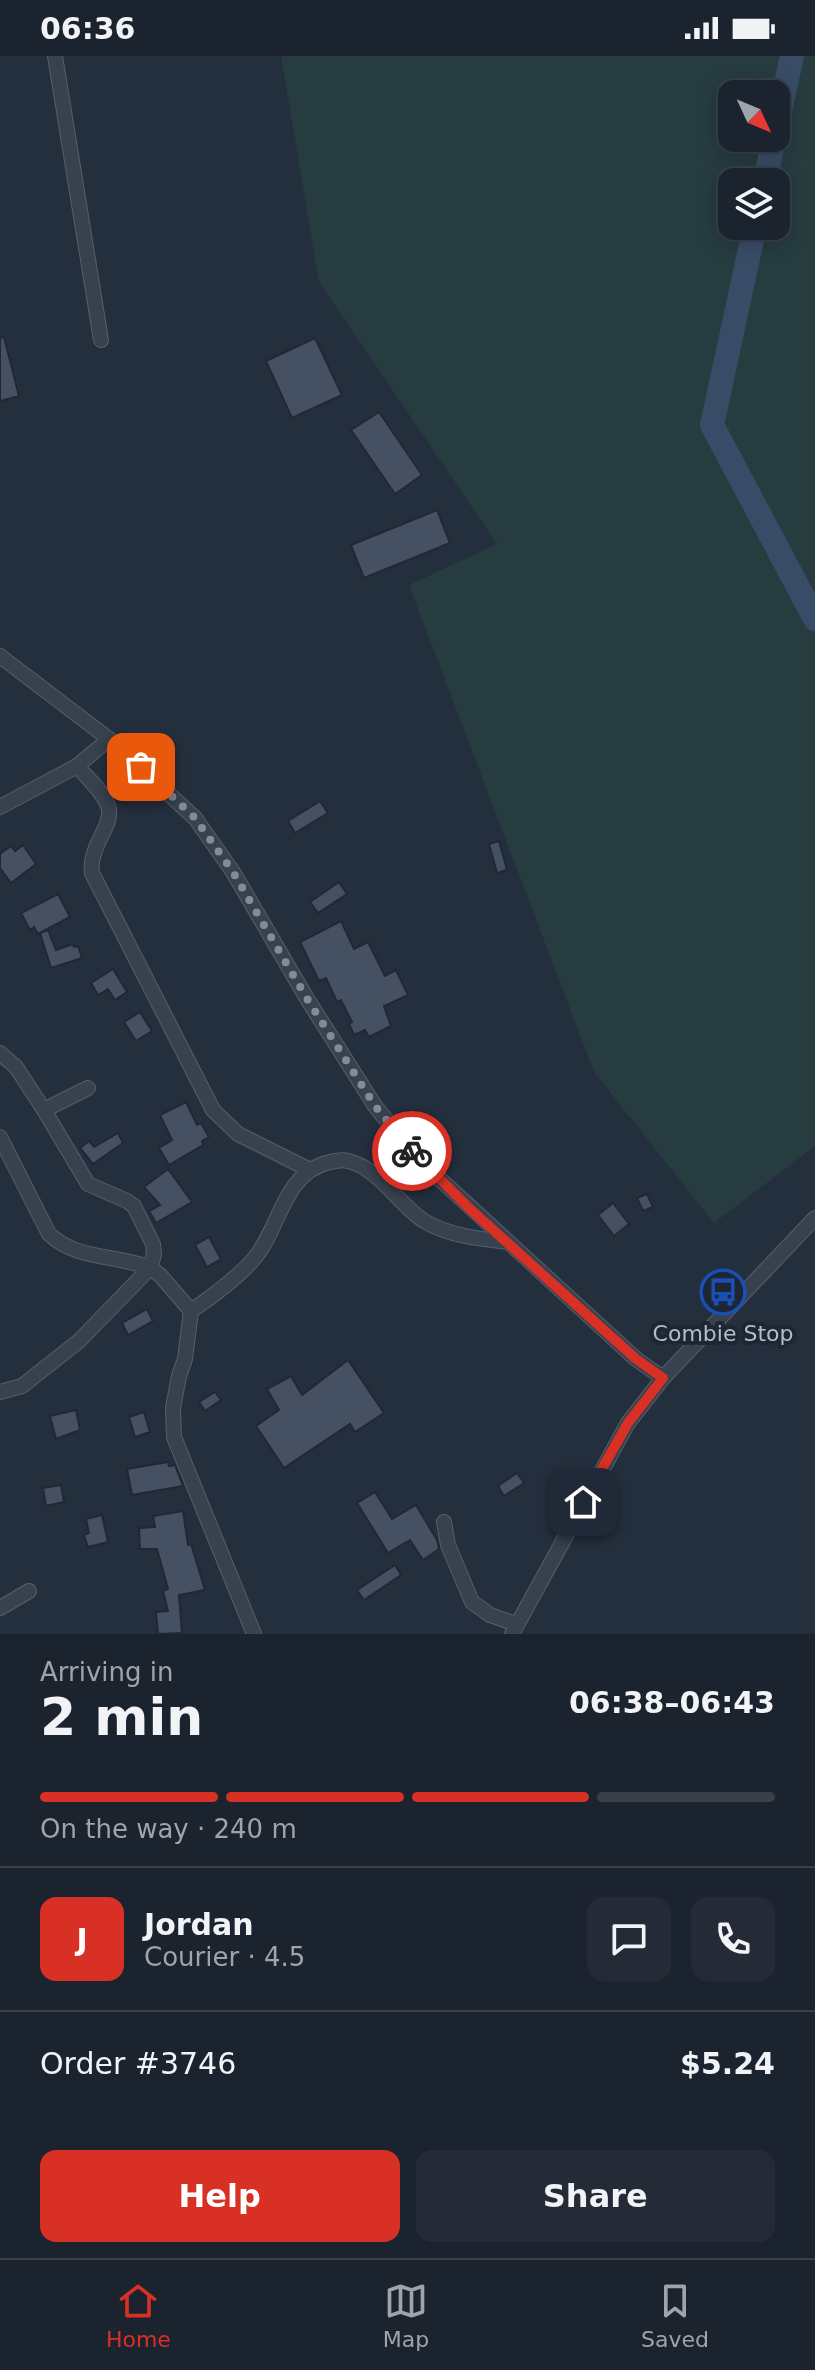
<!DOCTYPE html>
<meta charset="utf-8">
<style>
:root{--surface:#1b232e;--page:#242b36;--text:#f1f3f6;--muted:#a0a4aa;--line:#39404a;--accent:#d93025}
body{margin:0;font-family:"DejaVu Sans",sans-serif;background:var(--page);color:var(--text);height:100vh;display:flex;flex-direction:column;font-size:30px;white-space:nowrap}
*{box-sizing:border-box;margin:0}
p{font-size:26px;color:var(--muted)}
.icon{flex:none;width:44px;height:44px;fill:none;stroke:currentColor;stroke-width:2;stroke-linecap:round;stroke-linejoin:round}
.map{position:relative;height:1578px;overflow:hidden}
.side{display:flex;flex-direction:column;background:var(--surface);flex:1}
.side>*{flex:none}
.needle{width:52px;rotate:134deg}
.tools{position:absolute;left:718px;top:24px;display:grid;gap:16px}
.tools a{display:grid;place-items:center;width:72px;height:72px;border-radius:16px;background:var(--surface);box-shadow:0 4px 20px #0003,0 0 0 2px var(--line);font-size:40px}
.pin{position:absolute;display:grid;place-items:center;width:68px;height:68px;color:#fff;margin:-34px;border-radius:16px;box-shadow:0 4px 12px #0006}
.courier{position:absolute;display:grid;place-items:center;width:80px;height:80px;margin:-40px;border:6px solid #d93025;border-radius:50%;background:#fff;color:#222;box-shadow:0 2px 10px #0007}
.summary em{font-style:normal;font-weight:800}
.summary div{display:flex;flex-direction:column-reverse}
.summary{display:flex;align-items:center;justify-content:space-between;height:136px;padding:0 40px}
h1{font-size:52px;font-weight:800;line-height:60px}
.bar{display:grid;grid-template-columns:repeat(4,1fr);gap:12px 8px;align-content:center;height:96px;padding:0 40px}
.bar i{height:10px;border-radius:6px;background:var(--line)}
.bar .selected{background:var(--accent)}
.bar p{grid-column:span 4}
.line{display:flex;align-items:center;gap:20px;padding:0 40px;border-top:2px solid var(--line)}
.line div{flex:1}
.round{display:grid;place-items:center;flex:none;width:84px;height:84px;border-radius:16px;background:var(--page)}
.primary-button{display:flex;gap:16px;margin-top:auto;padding:16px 40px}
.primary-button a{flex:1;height:92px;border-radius:16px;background:var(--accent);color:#fff;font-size:32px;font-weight:800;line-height:92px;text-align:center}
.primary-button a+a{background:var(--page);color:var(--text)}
.status{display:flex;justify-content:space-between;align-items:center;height:56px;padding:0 40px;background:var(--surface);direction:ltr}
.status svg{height:22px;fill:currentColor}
.dock{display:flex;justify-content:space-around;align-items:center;height:112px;border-top:2px solid var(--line);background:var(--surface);font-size:22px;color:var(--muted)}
.dock a{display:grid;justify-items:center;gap:4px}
.dock .selected{color:var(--accent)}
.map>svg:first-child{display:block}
</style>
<div class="status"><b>06:36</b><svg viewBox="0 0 49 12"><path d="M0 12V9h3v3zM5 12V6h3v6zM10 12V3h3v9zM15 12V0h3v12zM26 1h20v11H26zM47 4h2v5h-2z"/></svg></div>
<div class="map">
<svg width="815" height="1578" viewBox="0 0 815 1578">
<rect width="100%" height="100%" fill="#242f3e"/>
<!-- green -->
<path fill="#263c3f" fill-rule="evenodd" d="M281 0H815V1090L714 1167 594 1016 409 529 497 488 319 226ZM732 38H776V82H732ZM732 126H776V170H732Z"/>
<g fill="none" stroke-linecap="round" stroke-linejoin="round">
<!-- river -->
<g stroke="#394c67" stroke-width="24">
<polyline points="776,74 792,0"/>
<polyline points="765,126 774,82"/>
<polyline points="755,170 712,369 815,563"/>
</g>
</g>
<!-- building -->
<g fill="#455162" stroke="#1f2835" stroke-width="2">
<polygon points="4,281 19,340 0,345 0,282"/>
<polygon points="315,282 342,339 292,362 266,305"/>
<polygon points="379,356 422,419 395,438 351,374"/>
<polygon points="437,454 450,487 364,522 351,489"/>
<polygon points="320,745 328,757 295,777 288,765"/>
<polygon points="499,785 507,814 497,817 489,788"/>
<polygon points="23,789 36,808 11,827 0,812 0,798 11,790 15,795"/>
<polygon points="339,826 347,838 318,857 310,846"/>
<polygon points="58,838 70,861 38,878 34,871 30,874 21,857"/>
<polygon points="341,865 354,893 368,886 385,920 396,914 408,939 384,950 391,970 369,981 365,974 354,979 349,968 352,966 341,944 337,946 326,922 319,925 300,886"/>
<polygon points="48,874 56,894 73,888 74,891 78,890 82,902 51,912 40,877"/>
<polygon points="113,913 127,936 115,944 108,933 98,939 91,927"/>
<polygon points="140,956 152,975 136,985 124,966"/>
<polygon points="186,1046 197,1069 201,1067 209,1081 202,1085 203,1089 169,1109 159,1092 172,1084 160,1059"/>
<polygon points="118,1077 123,1087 93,1108 80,1092 89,1085 94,1091"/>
<polygon points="168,1113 192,1146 156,1167 149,1155 160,1149 144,1131"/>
<polygon points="647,1138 653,1151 643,1155 637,1142"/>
<polygon points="613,1147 629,1168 614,1180 598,1159"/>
<polygon points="209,1181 221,1203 207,1211 195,1189"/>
<polygon points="147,1253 153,1265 128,1279 122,1267"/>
<polygon points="348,1304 384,1357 355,1376 350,1368 284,1412 256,1370 279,1354 267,1333 291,1320 302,1339"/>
<polygon points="215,1336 221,1344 205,1355 199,1346"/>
<polygon points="76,1354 80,1374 56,1383 50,1360"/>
<polygon points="144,1356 150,1376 135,1381 129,1361"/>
<polygon points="168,1406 169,1410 175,1409 183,1430 132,1439 127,1413"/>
<polygon points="517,1417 524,1427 504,1440 498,1430"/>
<polygon points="61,1429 64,1446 46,1450 43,1432"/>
<polygon points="375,1436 392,1463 416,1449 437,1484 439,1493 423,1504 410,1484 388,1497 357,1447"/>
<polygon points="183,1455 188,1489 191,1488 205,1534 179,1539 182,1577 158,1578 156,1556 168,1555 163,1535 168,1533 157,1493 140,1493 139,1472 155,1471 153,1460"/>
<polygon points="102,1459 108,1486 88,1491 84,1479 89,1477 86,1463"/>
<polygon points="395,1509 401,1519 364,1544 357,1534"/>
</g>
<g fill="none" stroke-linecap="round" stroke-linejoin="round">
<!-- minor casing -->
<g stroke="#565f6c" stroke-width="16">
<g id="minor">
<polyline points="55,0 101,284"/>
<polyline points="0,600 109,683 195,762 233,816 306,941 375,1050 418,1103 636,1303 663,1322"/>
<path d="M77 710C87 722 103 735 108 750 115 769 88 790 92 817L213 1054 238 1078 308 1113"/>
<polyline points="0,751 77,710 109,683"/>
<polyline points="0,997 16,1011 44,1054"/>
<path d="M0 1081 49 1178C78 1205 116 1198 150 1212L160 1219 191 1255"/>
<polyline points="0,1336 22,1330 79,1285 150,1212 154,1199 153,1188 134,1150 127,1145 88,1128 44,1054 88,1032"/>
<polyline points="444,1466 448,1489 472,1546 490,1559 516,1568"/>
<polyline points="0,1552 29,1535"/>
<path d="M254 1578 174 1381 173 1352 179 1320 185 1303 191 1255C213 1240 235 1224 253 1204 281 1172 282 1117 330 1106 337 1105 341 1103 348 1105 379 1112 398 1148 424 1165 449 1180 480 1183 508 1186"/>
<polyline points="512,1578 628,1367 663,1322 815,1162"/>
</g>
</g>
<!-- minor -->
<use href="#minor" stroke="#38414e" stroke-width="14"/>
</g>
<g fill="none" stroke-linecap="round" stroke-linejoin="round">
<!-- done -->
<polyline stroke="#828b98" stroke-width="8" stroke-dasharray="0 14.4" points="141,711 195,762 233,816 306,941 375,1050 412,1095"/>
<!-- route -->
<polyline stroke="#d93025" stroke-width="10" points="412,1095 470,1153 636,1303 663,1322 628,1367 583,1446"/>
</g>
<!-- icons -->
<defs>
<g id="bus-ring" transform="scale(2.3)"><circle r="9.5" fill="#1d2633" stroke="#1a4fb4" stroke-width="1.5"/><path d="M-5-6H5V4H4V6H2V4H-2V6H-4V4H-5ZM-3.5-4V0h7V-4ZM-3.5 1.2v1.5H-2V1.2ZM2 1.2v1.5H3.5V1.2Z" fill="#1a4fb4"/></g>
</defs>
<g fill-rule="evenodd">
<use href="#bus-ring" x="723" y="1236"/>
</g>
<g text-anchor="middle" stroke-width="8" stroke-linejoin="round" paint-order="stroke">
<!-- poi labels -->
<g font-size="22" fill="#b4bcc9" stroke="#1d2633">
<text x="723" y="1285">Combie Stop</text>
</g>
</g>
</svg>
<div class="tools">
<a><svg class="needle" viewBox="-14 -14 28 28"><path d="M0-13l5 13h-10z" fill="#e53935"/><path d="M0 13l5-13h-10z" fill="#a0a4aa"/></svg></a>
<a><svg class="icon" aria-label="layers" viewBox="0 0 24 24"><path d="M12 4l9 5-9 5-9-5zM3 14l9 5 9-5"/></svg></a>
</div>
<div class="pin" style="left:141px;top:711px;background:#ea580c"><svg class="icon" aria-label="bag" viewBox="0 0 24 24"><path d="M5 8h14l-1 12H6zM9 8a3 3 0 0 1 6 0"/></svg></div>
<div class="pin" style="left:583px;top:1446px;background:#1f2937"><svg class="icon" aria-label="home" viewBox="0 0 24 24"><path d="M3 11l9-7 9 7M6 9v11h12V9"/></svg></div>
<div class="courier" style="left:412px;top:1095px"><svg class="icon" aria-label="bike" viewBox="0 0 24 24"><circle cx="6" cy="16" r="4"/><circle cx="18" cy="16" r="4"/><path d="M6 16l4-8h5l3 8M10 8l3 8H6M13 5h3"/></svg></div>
</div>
<section class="side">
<div class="summary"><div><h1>2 min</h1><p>Arriving in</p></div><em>06:38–06:43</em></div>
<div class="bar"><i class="selected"></i><i class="selected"></i><i class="selected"></i><i></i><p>On the way · 240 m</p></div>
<div class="line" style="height:144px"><b class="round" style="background:var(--accent);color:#fff">J</b><div><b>Jordan</b><p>Courier · 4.5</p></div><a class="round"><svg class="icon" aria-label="chat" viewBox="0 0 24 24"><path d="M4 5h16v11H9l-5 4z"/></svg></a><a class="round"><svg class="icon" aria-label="phone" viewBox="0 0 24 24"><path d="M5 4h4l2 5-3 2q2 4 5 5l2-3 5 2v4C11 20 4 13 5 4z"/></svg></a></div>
<div class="line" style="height:104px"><div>Order #3746</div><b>$5.24</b></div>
<div class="primary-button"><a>Help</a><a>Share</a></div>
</section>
<nav class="dock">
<a class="selected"><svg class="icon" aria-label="home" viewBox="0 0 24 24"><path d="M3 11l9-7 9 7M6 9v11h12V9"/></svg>Home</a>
<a><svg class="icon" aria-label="map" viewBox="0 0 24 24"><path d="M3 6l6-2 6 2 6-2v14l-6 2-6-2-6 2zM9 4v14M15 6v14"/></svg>Map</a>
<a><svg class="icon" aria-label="saved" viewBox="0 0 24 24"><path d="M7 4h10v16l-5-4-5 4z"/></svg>Saved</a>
</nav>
